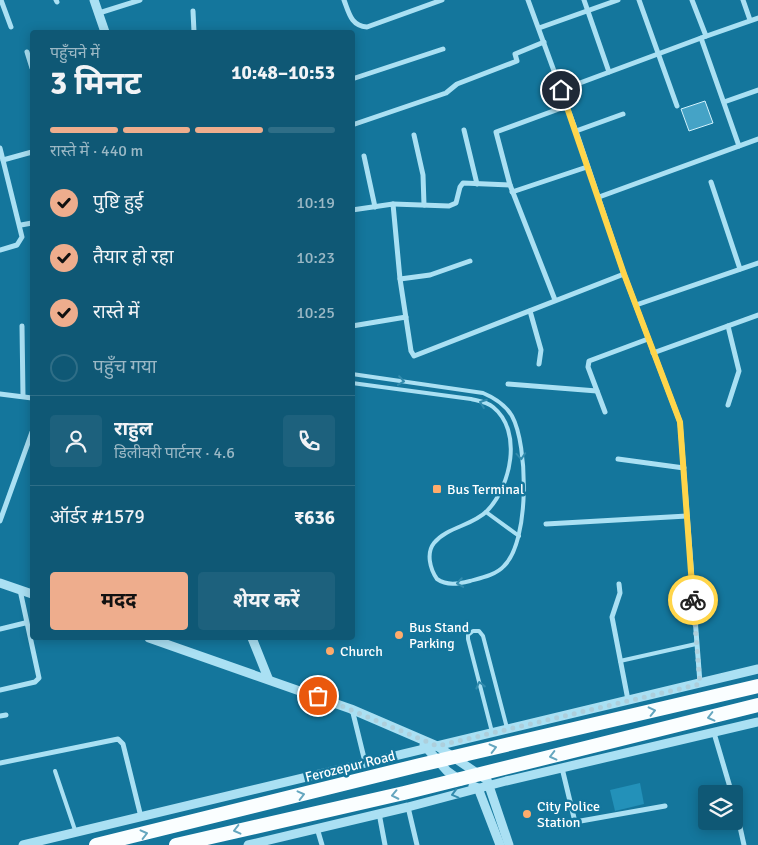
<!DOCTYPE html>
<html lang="hi">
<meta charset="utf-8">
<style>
:root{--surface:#0f5875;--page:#1d617d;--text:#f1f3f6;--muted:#9bb8c5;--line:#2f6e87;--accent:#eead8d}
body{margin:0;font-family:Signika,"Noto Sans Devanagari",sans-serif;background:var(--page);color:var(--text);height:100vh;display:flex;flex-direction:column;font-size:19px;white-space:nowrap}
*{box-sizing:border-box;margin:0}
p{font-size:16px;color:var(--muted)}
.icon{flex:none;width:28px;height:28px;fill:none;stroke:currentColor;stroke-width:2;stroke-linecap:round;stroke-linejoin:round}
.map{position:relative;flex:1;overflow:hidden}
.drawer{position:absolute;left:30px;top:30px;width:325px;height:610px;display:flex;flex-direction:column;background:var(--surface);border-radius:5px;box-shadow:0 2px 12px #0003}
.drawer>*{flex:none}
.tools{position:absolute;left:698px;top:785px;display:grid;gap:10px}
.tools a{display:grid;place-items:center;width:45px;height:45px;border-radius:5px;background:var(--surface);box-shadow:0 2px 12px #0003;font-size:25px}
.pin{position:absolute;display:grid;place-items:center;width:42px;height:42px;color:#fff;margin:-21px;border:2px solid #fff;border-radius:50%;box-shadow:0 1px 5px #0007}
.courier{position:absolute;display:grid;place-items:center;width:50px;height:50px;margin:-25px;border:4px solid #ffd54a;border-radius:50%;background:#fff;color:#222;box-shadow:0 1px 6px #0007}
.overview em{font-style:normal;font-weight:700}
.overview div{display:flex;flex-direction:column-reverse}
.overview{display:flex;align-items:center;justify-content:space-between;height:85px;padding:0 20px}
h1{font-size:32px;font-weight:700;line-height:38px}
.bar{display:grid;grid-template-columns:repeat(4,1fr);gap:8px 5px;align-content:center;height:60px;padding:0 20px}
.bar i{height:6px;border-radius:4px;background:var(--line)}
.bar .active{background:var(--accent)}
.bar p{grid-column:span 4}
.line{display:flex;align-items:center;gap:12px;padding:0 20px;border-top:1px solid var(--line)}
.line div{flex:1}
.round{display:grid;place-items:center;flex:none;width:52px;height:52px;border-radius:5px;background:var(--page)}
ol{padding:0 20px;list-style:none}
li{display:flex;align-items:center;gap:15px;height:55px}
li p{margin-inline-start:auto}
li .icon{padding:5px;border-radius:50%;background:var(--accent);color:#111;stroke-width:4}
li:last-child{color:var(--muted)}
li i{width:28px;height:28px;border:2px solid var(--line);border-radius:50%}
.action{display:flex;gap:10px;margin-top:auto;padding:10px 20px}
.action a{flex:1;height:58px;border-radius:5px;background:var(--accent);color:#111;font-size:20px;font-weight:700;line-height:58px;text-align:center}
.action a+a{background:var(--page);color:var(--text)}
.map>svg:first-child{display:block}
</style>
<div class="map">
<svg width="758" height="845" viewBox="0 0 758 845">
<rect width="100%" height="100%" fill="#14769c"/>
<!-- green -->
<polygon fill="#2391b9" points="640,783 644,804 615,811 610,790"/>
<!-- building -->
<polygon fill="#45a3c6" stroke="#d2f2fd" points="705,101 713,123 689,131 681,109"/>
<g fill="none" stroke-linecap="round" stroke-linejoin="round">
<!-- service -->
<g stroke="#aae0f3" stroke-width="4">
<path d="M352 374 483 393C495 398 505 404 512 416 528 445 530 541 504 566 496 575 481 578 470 581 458 584 447 586 437 579 430 569 426 553 434 543 447 527 472 526 487 511 511 486 523 431 493 407 487 402 479 401 471 399L352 383"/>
<polyline points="486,512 519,536"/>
<polyline points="620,661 696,644"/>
<polyline points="492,732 468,639 468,635 473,631 479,631 483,636 507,728"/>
<polyline points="55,771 76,833"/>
</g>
<!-- minor -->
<g stroke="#aae0f3" stroke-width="5">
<polyline points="1,0 11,27"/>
<polyline points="56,0 57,2"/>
<path d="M344 0C349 13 351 26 367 27L442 0"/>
<polyline points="528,0 576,131 624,274 680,422 700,683"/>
<polyline points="584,0 609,72"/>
<polyline points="639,0 677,106"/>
<polyline points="692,0 706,36"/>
<polyline points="743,0 750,20"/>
<polyline points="193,11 194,32"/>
<polyline points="99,13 140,0"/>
<polyline points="539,28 618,0"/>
<polyline points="27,52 32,68"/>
<polyline points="352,79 443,49"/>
<polyline points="561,90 701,38"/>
<polyline points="724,102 758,90"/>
<polyline points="352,125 446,93 457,84 517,61 515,54 544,42"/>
<polyline points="464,130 477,184"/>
<polyline points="576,131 623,114"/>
<polyline points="414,135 423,175 424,205"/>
<polyline points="739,146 701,38 758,18"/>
<polyline points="0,148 22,237 17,245 0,250"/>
<polyline points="364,156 375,207"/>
<polyline points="3,160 32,152"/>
<polyline points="711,182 740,269"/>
<polyline points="510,185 496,132 567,106"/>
<polyline points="512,192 587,167"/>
<polyline points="599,197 758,139"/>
<polyline points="393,204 449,206 456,203 460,187 463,183 510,185 555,300"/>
<polyline points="352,210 393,204 400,279 411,351 414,356 624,274"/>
<polyline points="21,225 32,223"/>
<polyline points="400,279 430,275 470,261"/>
<polyline points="636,305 758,263"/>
<polyline points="530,311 541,350 539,364"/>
<polyline points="22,326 23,396"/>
<polyline points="352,326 406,317"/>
<polyline points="653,353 758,315"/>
<polyline points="508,384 597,391"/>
<polyline points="0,394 32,398"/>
<polyline points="728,405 739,371 728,326"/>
<polyline points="605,412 588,367 589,361 648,339"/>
<polyline points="618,459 684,468"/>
<polyline points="0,521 32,432"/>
<polyline points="546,524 687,516"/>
<polyline points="619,584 620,593 612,617 628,700"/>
<polyline points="0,629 25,623"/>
<polyline points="0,690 35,682 39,678 20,590"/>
<polyline points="352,709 365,762"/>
<polyline points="0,716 6,715"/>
<polyline points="714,733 732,794"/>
<polyline points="0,763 118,739 123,744 141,817"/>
<polyline points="562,768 575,822 665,806"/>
<polyline points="734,800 744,845"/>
<polyline points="408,807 417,845"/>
<polyline points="379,813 385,845"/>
<polyline points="317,828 322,845"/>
</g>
<!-- tertiary -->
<g stroke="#aae0f3" stroke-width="9">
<polyline points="94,0 105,32"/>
<polyline points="0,583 32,594"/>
<polyline points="149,638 351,709 437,746 487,780 509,845"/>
<polyline points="252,638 268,678"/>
<polyline points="424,745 447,771 461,781"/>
<polyline points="473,786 478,788 500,845"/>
<polyline points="23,845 758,669"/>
<polyline points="248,845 408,807 506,781 758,722"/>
</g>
<!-- trunk-bridge -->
<g stroke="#fafeff" stroke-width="14">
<polyline points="96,845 420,765 758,686"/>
<polyline points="176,845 404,793 758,705"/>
</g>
</g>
<!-- one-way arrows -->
<defs><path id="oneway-chevron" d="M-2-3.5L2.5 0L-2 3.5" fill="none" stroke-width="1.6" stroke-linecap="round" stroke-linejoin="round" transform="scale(1.25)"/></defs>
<g stroke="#328bad">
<use href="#oneway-chevron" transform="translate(401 381) rotate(8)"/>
<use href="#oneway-chevron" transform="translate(483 403) rotate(-160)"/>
<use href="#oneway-chevron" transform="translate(521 456) rotate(86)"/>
<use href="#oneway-chevron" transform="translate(460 583) rotate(171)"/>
<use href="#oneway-chevron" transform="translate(480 685) rotate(-104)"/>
<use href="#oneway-chevron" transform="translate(455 794) rotate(165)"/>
</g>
<g stroke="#64a6bf">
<use href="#oneway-chevron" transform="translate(652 711) rotate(-13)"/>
<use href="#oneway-chevron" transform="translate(711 717) rotate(166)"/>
<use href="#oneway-chevron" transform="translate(493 748) rotate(-14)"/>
<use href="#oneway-chevron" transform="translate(553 756) rotate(166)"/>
<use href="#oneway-chevron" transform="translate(301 795) rotate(-14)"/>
<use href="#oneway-chevron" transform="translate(395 795) rotate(168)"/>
<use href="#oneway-chevron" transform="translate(237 830) rotate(166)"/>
<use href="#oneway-chevron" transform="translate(144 834) rotate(-14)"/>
</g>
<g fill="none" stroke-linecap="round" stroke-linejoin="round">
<!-- done -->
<polyline stroke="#adcfdc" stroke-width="5" stroke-dasharray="0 9" points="318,696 437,746 700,684 693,600"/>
<!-- route -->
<polyline stroke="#ffd54a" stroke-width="6" points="561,90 624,274 680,422 693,600"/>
</g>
<!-- markers -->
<g fill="#ffac6c" stroke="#14769c" stroke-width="2">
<rect x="432" y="484" width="10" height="10" rx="2.5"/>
<circle cx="399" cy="635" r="5"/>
<circle cx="330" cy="651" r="5"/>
<circle cx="527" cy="814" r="5"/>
</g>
<g text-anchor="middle" stroke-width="5" stroke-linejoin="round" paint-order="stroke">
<!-- poi labels -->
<g font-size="14" fill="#fff" stroke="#14769c" text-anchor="start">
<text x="447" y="494">Bus Terminal</text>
<text x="409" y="632">Bus Stand<tspan x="409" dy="16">Parking</tspan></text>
<text x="340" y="656">Church</text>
<text x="537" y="811">City Police<tspan x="537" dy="16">Station</tspan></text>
</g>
<!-- street labels -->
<g font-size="14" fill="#fff" stroke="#14769c">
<text transform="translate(350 766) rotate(-14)" y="5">Ferozepur Road</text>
</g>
</g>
</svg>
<div class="tools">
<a><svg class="icon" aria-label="layers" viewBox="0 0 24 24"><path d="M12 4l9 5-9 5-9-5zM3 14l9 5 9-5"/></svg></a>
</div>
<div class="pin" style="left:318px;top:696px;background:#ea580c"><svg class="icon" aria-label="bag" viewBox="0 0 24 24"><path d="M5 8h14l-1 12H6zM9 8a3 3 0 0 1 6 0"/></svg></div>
<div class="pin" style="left:561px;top:90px;background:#1f2937"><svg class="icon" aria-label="home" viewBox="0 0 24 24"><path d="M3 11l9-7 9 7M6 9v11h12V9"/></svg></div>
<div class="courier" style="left:693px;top:600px"><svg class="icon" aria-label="bike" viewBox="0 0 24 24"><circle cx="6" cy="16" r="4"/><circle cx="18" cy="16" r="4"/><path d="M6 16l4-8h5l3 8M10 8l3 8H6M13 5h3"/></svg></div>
<section class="drawer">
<div class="overview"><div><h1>3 मिनट</h1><p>पहुँचने में</p></div><em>10:48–10:53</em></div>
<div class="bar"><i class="active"></i><i class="active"></i><i class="active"></i><i></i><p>रास्ते में · 440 m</p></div>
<ol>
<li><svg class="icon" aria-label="check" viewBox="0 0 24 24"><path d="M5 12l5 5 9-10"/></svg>पुष्टि हुई<p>10:19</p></li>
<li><svg class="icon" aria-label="check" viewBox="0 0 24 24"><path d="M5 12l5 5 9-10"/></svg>तैयार हो रहा<p>10:23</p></li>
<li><svg class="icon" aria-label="check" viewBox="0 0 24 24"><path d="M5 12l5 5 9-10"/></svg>रास्ते में<p>10:25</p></li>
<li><i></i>पहुँच गया</li>
</ol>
<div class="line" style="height:90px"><a class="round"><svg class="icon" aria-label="person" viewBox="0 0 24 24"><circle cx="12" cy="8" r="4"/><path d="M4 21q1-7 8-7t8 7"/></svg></a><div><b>राहुल</b><p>डिलीवरी पार्टनर · 4.6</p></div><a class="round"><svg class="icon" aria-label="phone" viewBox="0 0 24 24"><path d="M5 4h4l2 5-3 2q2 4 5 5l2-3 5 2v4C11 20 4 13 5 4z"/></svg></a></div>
<div class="line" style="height:65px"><div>ऑर्डर #1579</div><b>₹636</b></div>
<div class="action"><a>मदद</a><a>शेयर करें</a></div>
</section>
</div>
